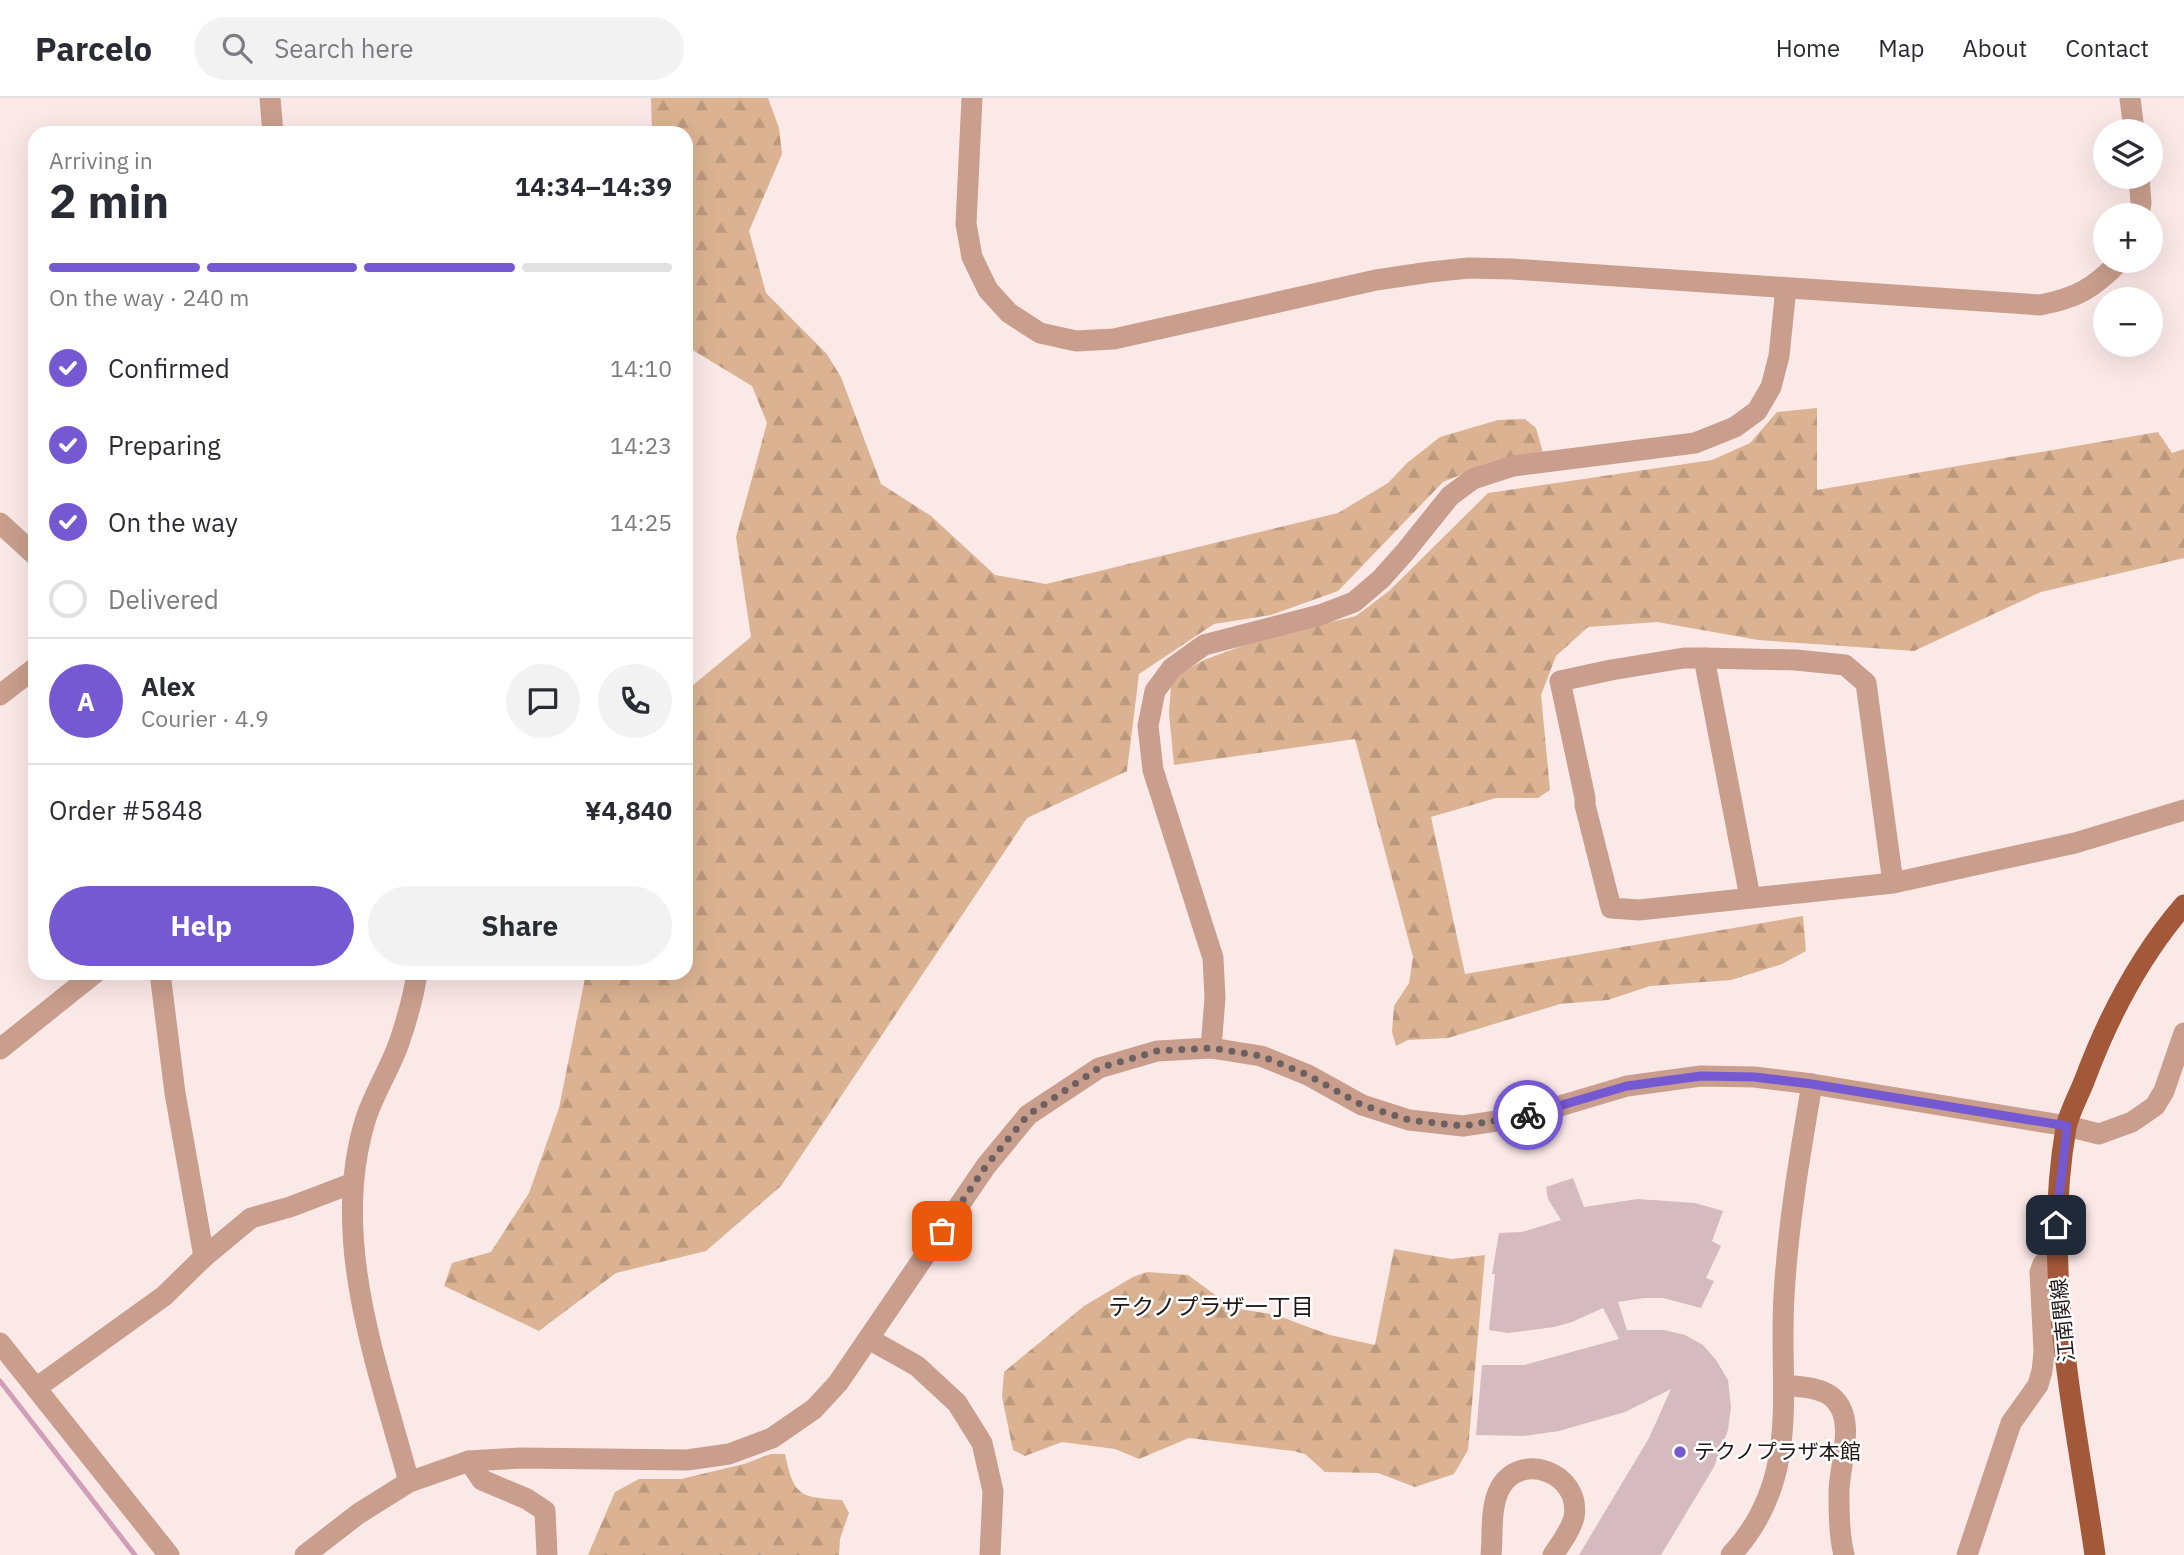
<!DOCTYPE html>
<meta charset="utf-8">
<style>
:root{--surface:#fff;--page:#f2f2f3;--text:#2b2b33;--muted:#7c7c81;--line:#e1e1e2;--accent:#7559d3}
body{margin:0;font-family:"IBM Plex Sans","Noto Sans JP",sans-serif;background:var(--page);color:var(--text);height:100vh;display:flex;flex-direction:column;font-size:26px;white-space:nowrap}
*{box-sizing:border-box;margin:0}
p{font-size:23px;color:var(--muted)}
.icon{flex:none;width:38px;height:38px;fill:none;stroke:currentColor;stroke-width:2;stroke-linecap:round;stroke-linejoin:round}
.map{position:relative;flex:1;overflow:hidden}
.sheet{position:absolute;left:28px;top:28px;width:665px;height:854px;display:flex;flex-direction:column;background:var(--surface);border-radius:21px;box-shadow:0 7px 28px #0002}
.sheet>*{flex:none}
.tools{position:absolute;left:2093px;top:21px;display:grid;gap:14px}
.tools a{display:grid;place-items:center;width:70px;height:70px;border-radius:50%;background:var(--surface);box-shadow:0 7px 28px #0002;font-size:35px}
.pin{position:absolute;display:grid;place-items:center;width:60px;height:60px;color:#fff;margin:-30px;border-radius:14px;box-shadow:0 4px 10px #0006}
.courier{position:absolute;display:grid;place-items:center;width:70px;height:70px;margin:-35px;border:5px solid #7559d3;border-radius:50%;background:#fff;color:#222;box-shadow:0 2px 9px #0007}
.overview em{font-style:normal;font-weight:700}
.overview div{display:flex;flex-direction:column-reverse}
.overview{display:flex;align-items:center;justify-content:space-between;height:119px;padding:0 21px}
h1{font-size:46px;font-weight:700;line-height:52px}
.bar{display:grid;grid-template-columns:repeat(4,1fr);gap:10px 7px;align-content:center;height:84px;padding:0 21px}
.bar i{height:9px;border-radius:5px;background:var(--line)}
.bar .selected{background:var(--accent)}
.bar p{grid-column:span 4}
.line{display:flex;align-items:center;gap:18px;padding:0 21px;border-top:2px solid var(--line)}
.line div{flex:1}
.round{display:grid;place-items:center;flex:none;width:74px;height:74px;border-radius:37px;background:var(--page)}
ol{padding:0 21px;list-style:none}
li{display:flex;align-items:center;gap:21px;height:77px}
li p{margin-inline-start:auto}
li .icon{padding:7px;border-radius:50%;background:var(--accent);color:#fff;stroke-width:4}
li:last-child{color:var(--muted)}
li i{width:38px;height:38px;border:4px solid var(--line);border-radius:50%}
.primary-button{display:flex;gap:14px;margin-top:auto;padding:14px 21px}
.primary-button a{flex:1;height:80px;border-radius:42px;background:var(--accent);color:#fff;font-size:28px;font-weight:700;line-height:80px;text-align:center}
.primary-button a+a{background:var(--page);color:var(--text)}
header{display:flex;align-items:center;gap:42px;box-sizing:border-box;height:98px;padding:0 35px;background:var(--surface);border-bottom:2px solid var(--line)}
header strong{font-size:33px}
nav{display:flex;gap:38px;margin-inline-start:auto;font-size:24px}
.search{width:490px;height:63px;background:var(--page);display:flex;align-items:center;gap:18px;box-sizing:border-box;padding:0 24px;border-radius:38px;color:var(--muted);font-size:26px}
.map>svg:first-child{display:block}
</style>
<header>
<strong>Parcelo</strong>
<div class="search"><svg class="icon" aria-label="search" viewBox="0 0 24 24"><circle cx="10" cy="10" r="6"/><path d="M15 15l6 6"/></svg>Search here</div>
<nav><a>Home</a><a>Map</a><a>About</a><a>Contact</a></nav>
</header>
<div class="map">
<svg width="2184" height="1457" viewBox="0 0 2184 1457">
<defs>
<pattern id="forest-firs" width="22" height="20" patternUnits="userSpaceOnUse" patternTransform="scale(1.75)"><rect width="22" height="20" fill="#dbb392"/><path d="M5 1l3.5 6h-7zM16 11l3.5 6h-7z" fill="#bc997d"/></pattern>
</defs>
<rect width="100%" height="100%" fill="#fbe9e8"/>
<!-- forest -->
<g fill="url(#forest-firs)">
<polygon points="651,0 768,0 779,30 782,56 749,133 766,195 826,255 841,279 881,386 931,418 995,477 1046,486 1338,415 1388,385 1407,365 1440,339 1498,322 1525,321 1536,330 1543,355 1480,369 1443,384 1338,493 1271,517 1214,526 1139,576 1127,673 1027,720 781,1088 706,1153 616,1175 539,1233 444,1188 452,1165 491,1154 529,1095 559,1010 586,875 686,875 686,593 751,539 736,439 767,325 752,288 686,248 686,35 652,35"/>
<polygon points="1817,310 1817,392 2158,334 2172,355 2184,351 2184,460 2041,494 1914,553 1758,542 1657,524 1588,529 1556,558 1541,597 1550,692 1538,700 1496,700 1431,719 1465,876 1803,818 1806,853 1782,866 1731,882 1650,888 1608,902 1560,906 1448,940 1408,942 1396,948 1392,934 1394,908 1409,885 1413,859 1355,641 1174,667 1169,615 1171,587 1179,576 1204,562 1258,542 1356,518 1389,493 1488,395 1712,362 1750,345 1777,314"/>
<polygon points="1394,1151 1452,1161 1485,1157 1468,1352 1454,1376 1415,1389 1378,1375 1325,1374 1305,1356 1293,1353 1189,1340 1139,1361 1115,1351 1062,1344 1025,1358 1013,1352 1002,1299 1004,1274 1084,1208 1133,1179 1147,1174 1188,1177 1233,1210 1276,1217 1330,1237 1375,1247"/>
<path d="M771 1356H785C794 1399 800 1399 842 1402L849 1415 840 1441 839 1457H588L615 1394 639 1381H681L744 1366Z"/>
</g>
<g fill="none" stroke-linecap="round" stroke-linejoin="round">
<!-- stream -->
<polyline stroke="#d09eb8" stroke-width="5" points="0,1283 135,1457"/>
</g>
<!-- building -->
<polygon fill="#d5babf" points="1573,1080 1584,1109 1638,1101 1695,1105 1723,1113 1712,1143 1721,1148 1706,1180 1714,1183 1701,1210 1663,1200 1644,1200 1618,1204 1627,1232 1664,1232 1685,1237 1703,1247 1716,1262 1728,1282 1731,1309 1728,1332 1714,1369 1661,1457 1579,1457 1649,1340 1671,1291 1625,1314 1559,1333 1524,1338 1476,1337 1482,1267 1524,1267 1619,1241 1603,1210 1572,1224 1554,1229 1508,1235 1489,1232 1495,1176 1492,1176 1499,1135 1522,1134 1561,1122 1548,1101 1546,1089"/>
<g fill="none" stroke-linecap="round" stroke-linejoin="round">
<!-- minor -->
<g stroke="#c99e8d" stroke-width="21">
<polyline points="270,0 273,35"/>
<path d="M972 0 966 126 972 159 988 192 1009 215 1040 235 1076 243 1114 241 1376 182 1430 174 1469 170 1512 171 2040 207C2077 200 2094 190 2120 163"/>
<polyline points="2130,0 2134,33"/>
<polyline points="2139,117 2141,105 2139,79"/>
<polyline points="0,425 35,457"/>
<polyline points="1704,560 1750,799"/>
<polyline points="0,597 35,570"/>
<polyline points="1893,785 1866,585 1845,567 1796,562 1704,560 1684,560 1611,572 1560,583 1585,700 1585,707 1611,810 1639,812 1893,785 2075,745 2184,712"/>
<polyline points="160,875 175,995 204,1159"/>
<polyline points="1211,950 1215,900 1213,860 1153,672 1148,628 1155,593 1172,570 1204,547 1320,517 1354,504 1381,481 1405,454 1450,398 1473,381 1513,368 1695,345 1735,329 1757,313 1771,289 1779,258 1786,190"/>
<polyline points="0,951 95,875"/>
<polyline points="869,1241 917,1268 957,1305 982,1345 993,1393 990,1457"/>
<polyline points="0,1245 169,1457"/>
<path d="M1785 1287C1800 1289 1820 1289 1832 1299 1857 1320 1840 1364 1839 1392 1839 1413 1839 1437 1844 1457"/>
<polyline points="36,1290 164,1198 204,1159 251,1120 290,1109 353,1085"/>
<polyline points="469,1363 482,1382 527,1401 545,1413 547,1457"/>
<path d="M409 1384C378 1268 328 1140 366 1020 375 993 391 969 400 942 407 921 414 897 417 875"/>
<polyline points="305,1457 358,1416 409,1384 469,1363 521,1360 687,1362 729,1356 772,1340 814,1311 838,1285 986,1068 1028,1017 1099,970 1157,953 1211,950 1261,958 1308,977 1362,1007 1409,1022 1463,1028 1523,1019 1627,988 1701,978 1754,979 1812,986 2067,1028 2099,1036 2132,1024 2155,1008 2164,993 2184,935"/>
<path d="M1491 1457C1493 1437 1490 1411 1499 1392 1519 1351 1582 1375 1574 1419 1571 1432 1561 1445 1553 1457"/>
<path d="M1731 1457C1803 1380 1778 1290 1784 1198 1788 1126 1800 1056 1812 986"/>
<polyline points="1967,1457 2011,1325 2038,1287 2042,1273 2044,1254 2040,1174 2043,1166 2057,1163"/>
</g>
<!-- major -->
<path stroke="#a4583a" stroke-width="21" d="M2095 1457C2075 1317 2041 1172 2066 1030 2069 1014 2079 997 2085 981 2109 917 2139 859 2184 807"/>
</g>
<g fill="none" stroke-linecap="round" stroke-linejoin="round">
<!-- done -->
<polyline stroke="#6d6060" stroke-width="7" stroke-dasharray="0 12.6" points="942,1133 986,1068 1028,1017 1099,970 1157,953 1211,950 1261,958 1308,977 1362,1007 1409,1022 1463,1028 1528,1017"/>
<!-- route -->
<polyline stroke="#7559d3" stroke-width="9" points="1528,1017 1627,988 1701,978 1754,979 1812,986 2067,1028 2056,1127"/>
</g>
<!-- markers -->
<circle fill="#7559d3" stroke="#fff" stroke-width="2.5" cx="1680" cy="1354" r="7"/>
<g text-anchor="middle" stroke-width="5" stroke-linejoin="round" paint-order="stroke">
<!-- street labels -->
<g font-size="21" fill="#211716" stroke="#fff">
<text transform="translate(2063 1222) rotate(-96)" y="7">江南関線</text>
</g>
<!-- poi labels -->
<g font-size="21" fill="#211716" stroke="#fff" text-anchor="start">
<text x="1694" y="1361">テクノプラザ本館</text>
</g>
<!-- neighbourhood labels -->
<g font-size="23" fill="#211716" stroke="#fff">
<text x="1211" y="1217">テクノプラザ一丁目</text>
</g>
</g>
</svg>
<div class="tools">
<a><svg class="icon" aria-label="layers" viewBox="0 0 24 24"><path d="M12 4l9 5-9 5-9-5zM3 14l9 5 9-5"/></svg></a>
<a>+</a>
<a>−</a>
</div>
<div class="pin" style="left:942px;top:1133px;background:#ea580c"><svg class="icon" aria-label="bag" viewBox="0 0 24 24"><path d="M5 8h14l-1 12H6zM9 8a3 3 0 0 1 6 0"/></svg></div>
<div class="pin" style="left:2056px;top:1127px;background:#1f2937"><svg class="icon" aria-label="home" viewBox="0 0 24 24"><path d="M3 11l9-7 9 7M6 9v11h12V9"/></svg></div>
<div class="courier" style="left:1528px;top:1017px"><svg class="icon" aria-label="bike" viewBox="0 0 24 24"><circle cx="6" cy="16" r="4"/><circle cx="18" cy="16" r="4"/><path d="M6 16l4-8h5l3 8M10 8l3 8H6M13 5h3"/></svg></div>
<section class="sheet">
<div class="overview"><div><h1>2 min</h1><p>Arriving in</p></div><em>14:34–14:39</em></div>
<div class="bar"><i class="selected"></i><i class="selected"></i><i class="selected"></i><i></i><p>On the way · 240 m</p></div>
<ol>
<li><svg class="icon" aria-label="check" viewBox="0 0 24 24"><path d="M5 12l5 5 9-10"/></svg>Confirmed<p>14:10</p></li>
<li><svg class="icon" aria-label="check" viewBox="0 0 24 24"><path d="M5 12l5 5 9-10"/></svg>Preparing<p>14:23</p></li>
<li><svg class="icon" aria-label="check" viewBox="0 0 24 24"><path d="M5 12l5 5 9-10"/></svg>On the way<p>14:25</p></li>
<li><i></i>Delivered</li>
</ol>
<div class="line" style="height:126px"><b class="round" style="background:var(--accent);color:#fff">A</b><div><b>Alex</b><p>Courier · 4.9</p></div><a class="round"><svg class="icon" aria-label="chat" viewBox="0 0 24 24"><path d="M4 5h16v11H9l-5 4z"/></svg></a><a class="round"><svg class="icon" aria-label="phone" viewBox="0 0 24 24"><path d="M5 4h4l2 5-3 2q2 4 5 5l2-3 5 2v4C11 20 4 13 5 4z"/></svg></a></div>
<div class="line" style="height:91px"><div>Order #5848</div><b>¥4,840</b></div>
<div class="primary-button"><a>Help</a><a>Share</a></div>
</section>
</div>
